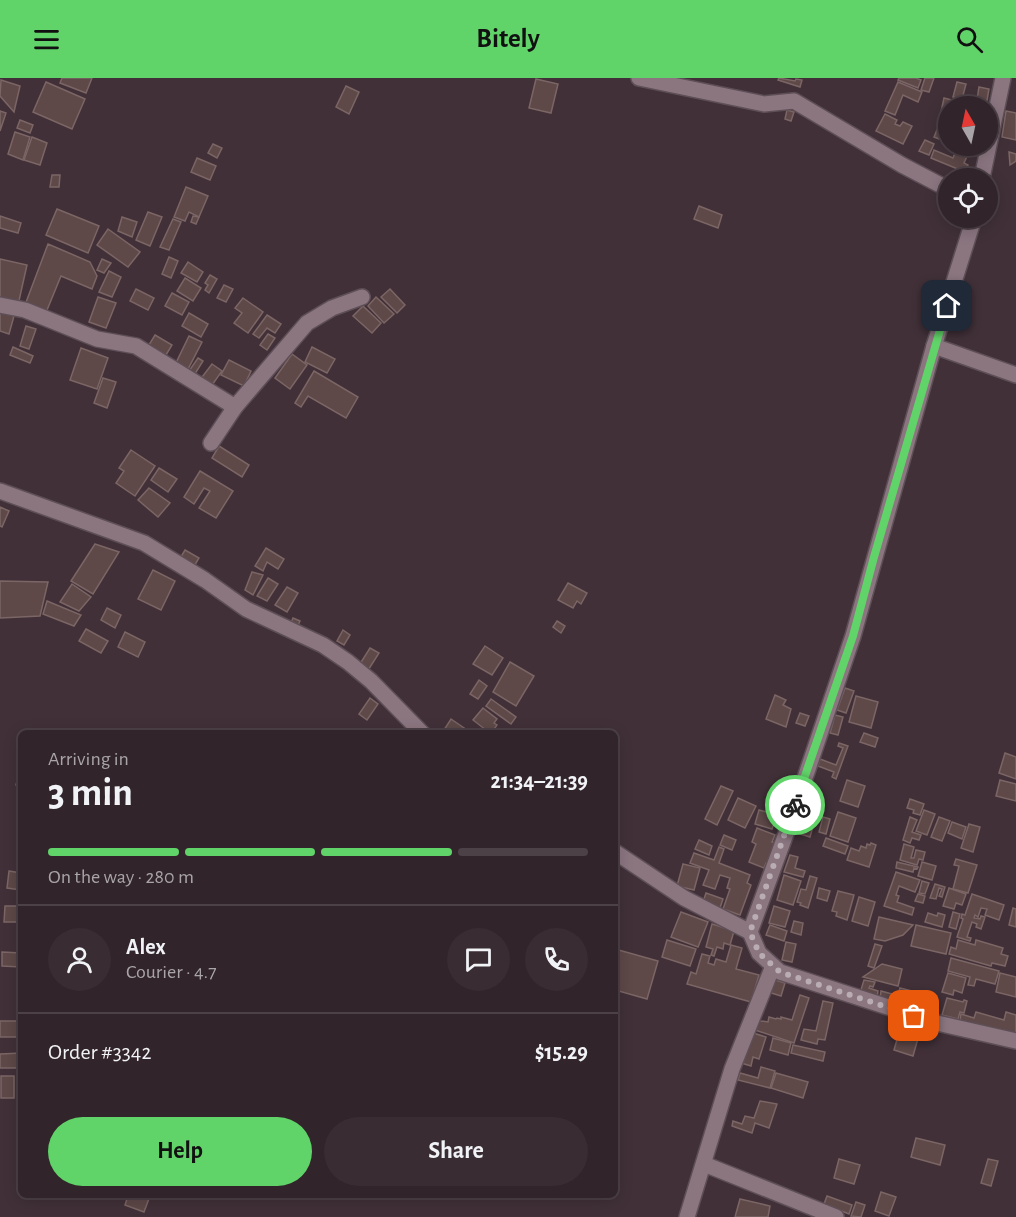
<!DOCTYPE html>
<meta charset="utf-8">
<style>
:root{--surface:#31242a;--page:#392c32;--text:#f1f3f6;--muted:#a8a4a8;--line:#4c4147;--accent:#61d469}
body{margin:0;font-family:"Alegreya Sans",sans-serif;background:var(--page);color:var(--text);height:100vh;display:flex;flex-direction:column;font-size:22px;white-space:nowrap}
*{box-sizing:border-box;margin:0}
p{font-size:20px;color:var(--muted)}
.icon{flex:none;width:33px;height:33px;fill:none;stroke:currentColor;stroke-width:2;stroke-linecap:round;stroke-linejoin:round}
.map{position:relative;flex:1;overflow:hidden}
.side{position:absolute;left:18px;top:652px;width:600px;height:468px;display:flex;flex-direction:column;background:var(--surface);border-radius:9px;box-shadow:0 3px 15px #0003,0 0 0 2px var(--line)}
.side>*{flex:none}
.needle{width:39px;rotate:351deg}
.tools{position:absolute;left:938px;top:18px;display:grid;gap:12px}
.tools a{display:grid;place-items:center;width:60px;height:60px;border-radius:50%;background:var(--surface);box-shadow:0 3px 15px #0003,0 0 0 2px var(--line);font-size:30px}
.pin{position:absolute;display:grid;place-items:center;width:51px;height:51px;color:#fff;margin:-26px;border-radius:12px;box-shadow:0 3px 9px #0006}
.courier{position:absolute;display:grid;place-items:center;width:60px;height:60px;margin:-30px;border:4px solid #61d469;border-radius:50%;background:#fff;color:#222;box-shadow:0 2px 8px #0007}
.headline em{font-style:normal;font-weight:600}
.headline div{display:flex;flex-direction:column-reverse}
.headline{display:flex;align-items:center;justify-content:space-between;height:102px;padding:0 30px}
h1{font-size:39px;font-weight:600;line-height:45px}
.bar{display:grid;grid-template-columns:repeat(4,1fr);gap:9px 6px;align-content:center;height:72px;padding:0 30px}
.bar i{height:8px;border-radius:4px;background:var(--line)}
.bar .current{background:var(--accent)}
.bar p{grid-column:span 4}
.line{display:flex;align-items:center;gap:15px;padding:0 30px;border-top:2px solid var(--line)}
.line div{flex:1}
.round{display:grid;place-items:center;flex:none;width:63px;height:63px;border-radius:32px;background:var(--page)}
.action{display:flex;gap:12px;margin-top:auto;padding:12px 30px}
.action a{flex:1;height:69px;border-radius:36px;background:var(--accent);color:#111;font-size:24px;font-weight:600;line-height:69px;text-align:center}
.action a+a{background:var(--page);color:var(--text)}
header{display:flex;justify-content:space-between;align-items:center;height:78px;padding:0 30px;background:var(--accent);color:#111;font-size:27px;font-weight:600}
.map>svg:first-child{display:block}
</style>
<header><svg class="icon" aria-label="menu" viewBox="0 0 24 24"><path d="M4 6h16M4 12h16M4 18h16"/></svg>Bitely<svg class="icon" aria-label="search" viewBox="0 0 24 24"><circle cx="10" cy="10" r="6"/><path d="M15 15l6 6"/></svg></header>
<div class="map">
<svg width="1016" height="1139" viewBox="0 0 1016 1139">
<rect width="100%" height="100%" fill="#413038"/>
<!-- building -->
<g fill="#5e4848" stroke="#7b6565" stroke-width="1.5">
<polygon points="62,0 92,0 86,15 60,5"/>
<polygon points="779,0 795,3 796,1 802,2 800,9 778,2"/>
<polygon points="899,0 916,0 921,2 918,10 898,2"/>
<polygon points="925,0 934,0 929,14 921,12"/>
<polygon points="536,1 558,6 551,35 529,30"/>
<polygon points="1,2 20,8 14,34 0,18"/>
<polygon points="46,4 85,21 72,51 33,34"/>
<polygon points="898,4 922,14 918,24 903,17 895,37 885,33"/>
<polygon points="957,4 966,6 962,21 953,19"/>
<polygon points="346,8 359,14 349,36 336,29"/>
<polygon points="979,9 989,11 986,28 976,28"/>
<polygon points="944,20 952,22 951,28 948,28 947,45 939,43"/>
<polygon points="787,32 794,34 791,43 785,41"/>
<polygon points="0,33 6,35 0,53"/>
<polygon points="1006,33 1016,35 1016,62 1002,59"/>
<polygon points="885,36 897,42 895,46 900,48 903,44 912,48 903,66 876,53"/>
<polygon points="20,42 33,47 30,55 17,50"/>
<polygon points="939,47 948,50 947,64 934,59"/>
<polygon points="15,54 30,59 23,82 8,76"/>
<polygon points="32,59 47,65 40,87 24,82"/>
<polygon points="925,62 934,66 929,77 919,73"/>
<polygon points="213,66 222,70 217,80 208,75"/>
<polygon points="957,70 969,74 964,85 968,87 965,94 931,80 934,72 953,80"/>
<polygon points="1009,74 1016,76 1016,83 1010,87"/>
<polygon points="197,80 216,88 210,102 191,94"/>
<polygon points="52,97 60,97 59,109 50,109"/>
<polygon points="186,109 208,118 199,139 189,134 185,143 174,139"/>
<polygon points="699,128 722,137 718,150 694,141"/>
<polygon points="57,131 99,148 88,175 46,157"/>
<polygon points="148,134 162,139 150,168 136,162"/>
<polygon points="0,138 21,145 18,155 0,150"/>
<polygon points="193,138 199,139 196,146 191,144"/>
<polygon points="122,139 137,144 132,159 118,153"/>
<polygon points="173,141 181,144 169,172 160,169"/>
<polygon points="108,151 140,174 128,189 97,167"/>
<polygon points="48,166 90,184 97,198 92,211 61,198 45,237 25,227"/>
<polygon points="169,179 178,183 171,200 162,196"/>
<polygon points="0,181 27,187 18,227 0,223"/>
<polygon points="102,181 111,185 104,195 97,192"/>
<polygon points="188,184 203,194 197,204 181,195"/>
<polygon points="109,193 121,199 112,219 99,214"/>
<polygon points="210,197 217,201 209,215 205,212 208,207 205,205"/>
<polygon points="185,200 201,210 193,223 177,213"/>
<polygon points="224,207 233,211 226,224 217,220"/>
<polygon points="136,211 154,220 148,232 130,223"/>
<polygon points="390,211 405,227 397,235 381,219"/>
<polygon points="172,215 189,224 182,237 165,228"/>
<polygon points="98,219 116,225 106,250 89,244"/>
<polygon points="376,219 394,236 384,245 368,228"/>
<polygon points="243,220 263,234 248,255 234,245 242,235 235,230"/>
<polygon points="363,228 381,245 372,255 353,238"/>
<polygon points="0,234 14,238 9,256 0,253"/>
<polygon points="189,235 208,246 201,259 182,248"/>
<polygon points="267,237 281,246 275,255 267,250 259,260 253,256"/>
<polygon points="26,248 36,251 29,271 20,268"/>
<polygon points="268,256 275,260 267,272 260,267"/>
<polygon points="155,257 172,267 166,277 157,272 154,278 142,263 149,267"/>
<polygon points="189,258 202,264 186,295 174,289"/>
<polygon points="13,269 33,278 30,285 10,277"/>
<polygon points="312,269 335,281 327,295 305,284"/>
<polygon points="81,270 108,280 97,311 70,302"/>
<polygon points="292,276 307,287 290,311 275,300"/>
<polygon points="198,280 203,283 193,299 187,296"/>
<polygon points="229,282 251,293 244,308 221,297"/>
<polygon points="212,286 222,293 210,310 199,303"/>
<polygon points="314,293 358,319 346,340 308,318 301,329 295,325"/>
<polygon points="103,300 116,304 107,330 94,325"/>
<polygon points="219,368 249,387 242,399 212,380"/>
<polygon points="131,372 155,388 135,418 116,405 124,393 119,390"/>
<polygon points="159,390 177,401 168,414 151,402"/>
<polygon points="200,393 233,413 216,440 199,430 210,413 204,410 194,426 184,419"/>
<polygon points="149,410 170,425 158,439 138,422"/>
<polygon points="0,429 9,433 2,449 0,448"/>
<polygon points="95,466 119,474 93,516 71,503"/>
<polygon points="266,470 284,481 278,491 267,484 263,493 255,488"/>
<polygon points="185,472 199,480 193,490 179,482"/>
<polygon points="153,492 175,503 161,532 138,521"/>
<polygon points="252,494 263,497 253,517 245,512"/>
<polygon points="268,500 278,506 267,523 257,518"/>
<polygon points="0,503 48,504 40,538 0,540"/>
<polygon points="568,505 587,515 581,526 577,523 573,530 558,522"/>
<polygon points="72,506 91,519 79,533 60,524"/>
<polygon points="287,509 298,515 287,534 275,527"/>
<polygon points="47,523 81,537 74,548 43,536"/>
<polygon points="107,530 121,537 115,550 101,542"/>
<polygon points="293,540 300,543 296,552 289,549"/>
<polygon points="557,543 565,548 561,555 553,549"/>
<polygon points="86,551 108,563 101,575 79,563"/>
<polygon points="343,552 350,557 344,567 337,563"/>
<polygon points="125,554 145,564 138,579 118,569"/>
<polygon points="485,568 503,580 492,597 473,586"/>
<polygon points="370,570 379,575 367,594 358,589"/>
<polygon points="510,584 534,598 516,628 493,614"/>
<polygon points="479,602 487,608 478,621 470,616"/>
<polygon points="845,610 854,613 846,635 837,632"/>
<polygon points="775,617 786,622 783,627 791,631 786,649 766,641"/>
<polygon points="856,618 878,624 871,650 849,644"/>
<polygon points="370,620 378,626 367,642 359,636"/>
<polygon points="491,621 516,639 511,646 486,628"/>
<polygon points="483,630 497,641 494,645 497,647 491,656 473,642"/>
<polygon points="800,635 809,638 805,648 796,645"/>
<polygon points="835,637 843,639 838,657 830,655"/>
<polygon points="451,641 470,654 469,656 442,655"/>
<polygon points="864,655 878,660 875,669 860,664"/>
<polygon points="839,665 848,668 836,701 832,699 834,694 818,688 820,681 836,687 843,670 838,668"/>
<polygon points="1005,675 1016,679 1016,701 999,695"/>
<polygon points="21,689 21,708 16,707"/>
<polygon points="847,702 865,708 858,729 840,723"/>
<polygon points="1000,702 1016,706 1016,723 996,718"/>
<polygon points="721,708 733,713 717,747 705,741"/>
<polygon points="809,719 815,721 813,730 821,733 818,741 804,736"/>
<polygon points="738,720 756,728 745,750 728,742"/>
<polygon points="910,721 924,726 920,737 913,735 914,732 907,730"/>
<polygon points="759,732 777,737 772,751 755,746"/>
<polygon points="924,732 935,736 927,757 916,753"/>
<polygon points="838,734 856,740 848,764 830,758"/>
<polygon points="823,739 830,741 826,756 819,754"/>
<polygon points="910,739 917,742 912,754 921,757 919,762 912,760 910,765 903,762"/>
<polygon points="939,739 950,743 942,763 931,759"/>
<polygon points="802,742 814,745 810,759 797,755"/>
<polygon points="952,744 966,749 962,761 948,755"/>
<polygon points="969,746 980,749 973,774 961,770"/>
<polygon points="757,750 775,757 772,764 776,765 770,786 766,785 764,790 749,784 756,766 752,764"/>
<polygon points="724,757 736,762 732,772 720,767"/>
<polygon points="826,760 848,768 845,776 823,768"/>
<polygon points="699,762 712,768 709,777 695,771"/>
<polygon points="871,765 876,767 869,789 847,782 851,770 859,773 861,768 866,770 867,766 870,767"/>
<polygon points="904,766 914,769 911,780 914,780 916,772 925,774 923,782 919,781 917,787 900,782"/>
<polygon points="719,769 724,771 719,785 750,797 747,805 751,807 740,837 723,831 730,811 727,810 730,800 720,797 715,811 703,807 709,792 690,785 694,775 714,782"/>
<polygon points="790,777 798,779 795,790 805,793 803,799 784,794"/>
<polygon points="956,781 977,787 968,815 953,811 959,788 954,787"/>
<polygon points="897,784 918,789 917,791 914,790 913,794 896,790"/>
<polygon points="922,784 936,788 932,802 918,798"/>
<polygon points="683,786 700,790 694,812 677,808"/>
<polygon points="9,793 21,795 21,812 7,810"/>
<polygon points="896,794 920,802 915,814 899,808 896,817 899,818 897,824 914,830 912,837 884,828"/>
<polygon points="784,797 801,803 793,827 777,822"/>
<polygon points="810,798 817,800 808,830 800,827 801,825 797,824 801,811 806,812"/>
<polygon points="922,803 929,805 925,816 919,815"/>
<polygon points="935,806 945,809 942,819 939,818 942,811 939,810 936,821 930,820"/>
<polygon points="819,810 830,813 827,823 817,820"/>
<polygon points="949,810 966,816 962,827 956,825 954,831 943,828"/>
<polygon points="838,813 854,817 847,842 836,838 837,834 832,833"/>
<polygon points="706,815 723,821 720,830 703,824"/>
<polygon points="918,816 925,818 923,825 915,823"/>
<polygon points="972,816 1004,827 999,842 985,837 987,831 981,830 978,839 975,837 974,840 980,841 981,838 985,839 981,851 976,849 977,846 972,844 967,859 971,860 970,863 957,859 963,841 961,840 962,836 965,837"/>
<polygon points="859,819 875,824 868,848 852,843"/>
<polygon points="5,828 21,828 21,844 4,844"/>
<polygon points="774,828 790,833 785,849 769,845"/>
<polygon points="1013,830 1016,831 1016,849 1009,847"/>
<polygon points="681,834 708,844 698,869 671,859"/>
<polygon points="953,834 960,836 956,851 949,849"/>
<polygon points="928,835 937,838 938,835 945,837 942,849 925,844"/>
<polygon points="879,839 913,847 903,857 885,863 874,861"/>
<polygon points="794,843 803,845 801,857 791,854"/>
<polygon points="712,846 741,855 734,853 730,867 724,865 723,871 717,869 714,878 711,877 713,871 706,869"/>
<polygon points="770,847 787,853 784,863 766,857"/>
<polygon points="916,847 951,855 946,876 911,868"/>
<polygon points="667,862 696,871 690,888 662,879"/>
<polygon points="958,862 975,867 976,862 1003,870 1001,876 1008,878 1005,888 992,885 991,888 949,876 951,869 956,871"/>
<polygon points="786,864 796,866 792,884 782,882"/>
<polygon points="875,866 882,868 874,890 868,888"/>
<polygon points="731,867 742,870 736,891 759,897 751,924 687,906 691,894 696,896 702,876 710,878 708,885 714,887 716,881 726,884"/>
<polygon points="615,871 658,883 647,921 615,912"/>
<polygon points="2,874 21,875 21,889 2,888"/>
<polygon points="951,880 999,893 995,906 976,901 974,908 968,907 970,899 948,893"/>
<polygon points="882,886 902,891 898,908 863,899"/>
<polygon points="948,895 966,900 962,915 954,912 953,917 942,914"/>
<polygon points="1000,895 1016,899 1016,919 996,914"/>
<polygon points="769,900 785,905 781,918 765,913"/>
<polygon points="864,902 875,904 873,909 870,908 869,910 878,913 877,919 860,915"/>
<polygon points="900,910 936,919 932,935 896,925"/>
<polygon points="881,913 896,917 895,924 880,920"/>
<polygon points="800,917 809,920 794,965 752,951 755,942 768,944 769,939 776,941 777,940 781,941 781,939 792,942"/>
<polygon points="947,920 963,924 964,922 967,923 964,935 960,934 958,941 942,937"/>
<polygon points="823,923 833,925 825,962 818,961 817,966 801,962 804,951 816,953"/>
<polygon points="976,934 1004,942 1006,934 1016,937 1016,958 960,942 961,936 974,940"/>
<rect x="0" y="943" width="21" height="16"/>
<polygon points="902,944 921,950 913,978 894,972"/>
<polygon points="750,954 766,959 759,981 753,979 751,988 741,985"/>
<polygon points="773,960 791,965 788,977 770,972"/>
<polygon points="793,967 825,974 823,983 791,975"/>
<polygon points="21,975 21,990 0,990 0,976"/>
<polygon points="761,989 775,993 770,1010 738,1002 740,995 758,1000"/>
<polygon points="776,995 808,1004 803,1020 771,1010"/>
<rect x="1" y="998" width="13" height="22"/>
<polygon points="760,1023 777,1026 769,1050 755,1045 752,1055 732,1048 733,1043 742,1046 745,1038 754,1040"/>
<polygon points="916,1060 945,1067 940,1087 911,1079"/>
<polygon points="839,1081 860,1087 854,1106 834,1100"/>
<polygon points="988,1081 998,1083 991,1108 981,1105"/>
<polygon points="881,1114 896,1119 889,1138 875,1133"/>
<polygon points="128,1118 150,1118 144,1134 125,1127"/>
<polygon points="827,1118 852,1127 849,1136 824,1126"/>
<polygon points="740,1121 770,1128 768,1139 735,1139"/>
<polygon points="856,1124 865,1127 861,1139 851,1138"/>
</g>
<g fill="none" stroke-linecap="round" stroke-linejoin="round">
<!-- minor casing -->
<g stroke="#5e4f57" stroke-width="18">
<g id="minor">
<polyline points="639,0 764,26 794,23 902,87 948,111"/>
<polyline points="982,100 1003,0"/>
<polyline points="0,227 25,232 97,261 136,268 235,329"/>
<polyline points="934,268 1016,297"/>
<polyline points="211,365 235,329 307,245 332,230 362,219"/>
<polyline points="0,413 144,465 205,502 246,531 323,567 348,584 371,603 423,656"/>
<polyline points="615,774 684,820 750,854 759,875 780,894 937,945 1016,963"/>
<polyline points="750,854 787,753 853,558 934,268 974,140"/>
<polyline points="704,1086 836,1139"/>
<polyline points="687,1139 732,991 773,888"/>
</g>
</g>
<!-- minor -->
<use href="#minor" stroke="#8b7680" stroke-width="15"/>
</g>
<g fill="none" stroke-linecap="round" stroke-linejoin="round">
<!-- done -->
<polyline stroke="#b9acb2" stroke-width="6" stroke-dasharray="0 10.8" points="795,727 750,854 759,875 780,894 914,938"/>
<!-- route -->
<polyline stroke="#61d469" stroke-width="8" points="795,727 853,558 874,479 947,228"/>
</g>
</svg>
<div class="tools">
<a><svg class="needle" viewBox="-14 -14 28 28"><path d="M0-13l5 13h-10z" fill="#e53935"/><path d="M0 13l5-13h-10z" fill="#a8a4a8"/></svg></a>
<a><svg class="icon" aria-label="locate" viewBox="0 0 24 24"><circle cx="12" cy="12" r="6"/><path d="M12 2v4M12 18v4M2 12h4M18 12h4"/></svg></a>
</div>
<div class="pin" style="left:914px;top:938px;background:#ea580c"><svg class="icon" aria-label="bag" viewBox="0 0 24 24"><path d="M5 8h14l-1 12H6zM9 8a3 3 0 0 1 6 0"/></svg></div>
<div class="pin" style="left:947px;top:228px;background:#1f2937"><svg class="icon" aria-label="home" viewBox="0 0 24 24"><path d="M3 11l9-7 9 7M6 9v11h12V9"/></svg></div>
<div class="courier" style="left:795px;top:727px"><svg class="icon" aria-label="bike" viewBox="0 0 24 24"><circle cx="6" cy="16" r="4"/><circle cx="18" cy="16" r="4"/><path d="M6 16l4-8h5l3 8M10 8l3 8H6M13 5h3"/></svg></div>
<section class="side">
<div class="headline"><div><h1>3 min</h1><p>Arriving in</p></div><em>21:34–21:39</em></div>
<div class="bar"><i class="current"></i><i class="current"></i><i class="current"></i><i></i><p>On the way · 280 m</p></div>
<div class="line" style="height:108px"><a class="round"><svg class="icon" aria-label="person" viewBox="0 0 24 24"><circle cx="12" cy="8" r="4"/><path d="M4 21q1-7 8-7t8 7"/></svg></a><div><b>Alex</b><p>Courier · 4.7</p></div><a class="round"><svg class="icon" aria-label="chat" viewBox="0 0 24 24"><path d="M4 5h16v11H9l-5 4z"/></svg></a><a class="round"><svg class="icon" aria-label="phone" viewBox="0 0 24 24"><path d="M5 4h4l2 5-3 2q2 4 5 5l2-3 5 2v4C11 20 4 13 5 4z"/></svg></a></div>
<div class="line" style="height:78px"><div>Order #3342</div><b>$15.29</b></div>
<div class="action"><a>Help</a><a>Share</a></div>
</section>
</div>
